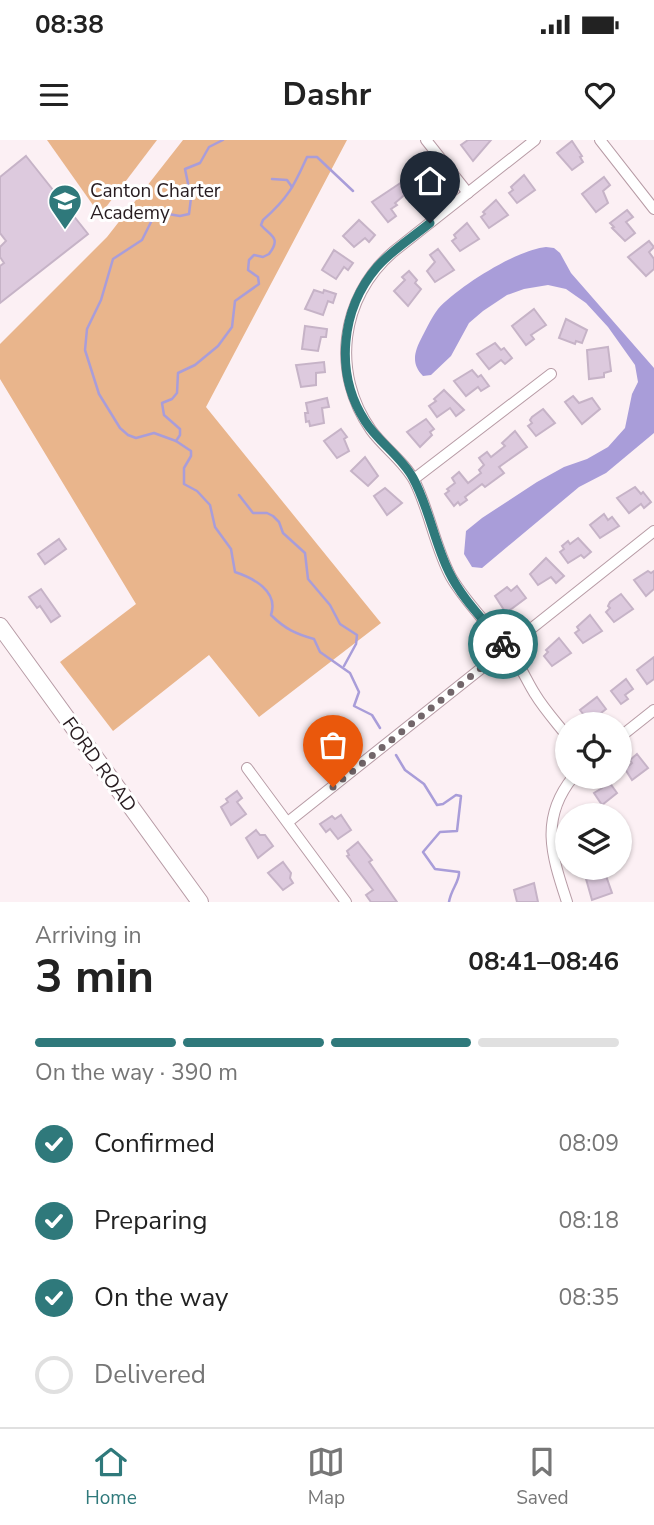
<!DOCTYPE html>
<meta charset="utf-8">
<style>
:root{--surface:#fff;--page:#f6f6f6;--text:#222;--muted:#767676;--line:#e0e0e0;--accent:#2f797b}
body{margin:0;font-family:"Nunito Sans",sans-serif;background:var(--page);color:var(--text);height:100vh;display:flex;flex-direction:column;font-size:26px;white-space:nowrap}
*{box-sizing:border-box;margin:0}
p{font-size:23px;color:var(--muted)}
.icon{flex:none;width:38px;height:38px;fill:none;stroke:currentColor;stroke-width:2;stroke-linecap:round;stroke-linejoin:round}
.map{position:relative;height:762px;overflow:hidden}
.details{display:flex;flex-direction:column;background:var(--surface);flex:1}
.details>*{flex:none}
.controls{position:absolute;left:555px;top:572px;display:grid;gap:14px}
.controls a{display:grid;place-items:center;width:77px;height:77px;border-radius:50%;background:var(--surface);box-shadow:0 2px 5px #0004;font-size:35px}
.pin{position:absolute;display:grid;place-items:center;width:60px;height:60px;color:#fff;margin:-72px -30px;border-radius:50% 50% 50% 0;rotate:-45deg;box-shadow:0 0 7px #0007}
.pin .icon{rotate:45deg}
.courier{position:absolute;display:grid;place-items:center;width:70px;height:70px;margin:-35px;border:5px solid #2f797b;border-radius:50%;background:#fff;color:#222;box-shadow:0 2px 9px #0007}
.headline em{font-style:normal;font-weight:700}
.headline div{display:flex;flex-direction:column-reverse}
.headline{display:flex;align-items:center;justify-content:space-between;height:119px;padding:0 35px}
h1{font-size:46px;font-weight:700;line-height:52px}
.bar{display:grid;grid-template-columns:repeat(4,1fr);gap:10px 7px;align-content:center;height:84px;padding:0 35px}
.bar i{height:9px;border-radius:5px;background:var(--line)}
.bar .on{background:var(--accent)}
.bar p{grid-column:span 4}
ol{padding:0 35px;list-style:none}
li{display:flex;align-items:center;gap:21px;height:77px}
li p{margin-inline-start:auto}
li .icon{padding:7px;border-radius:50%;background:var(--accent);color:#fff;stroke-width:4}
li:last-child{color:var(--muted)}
li i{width:38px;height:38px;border:4px solid var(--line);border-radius:50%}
.status{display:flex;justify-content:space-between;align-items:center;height:49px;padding:0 35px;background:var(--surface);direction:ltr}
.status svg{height:19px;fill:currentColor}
header{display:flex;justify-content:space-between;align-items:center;height:91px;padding:0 35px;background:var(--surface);font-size:32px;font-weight:700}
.dock{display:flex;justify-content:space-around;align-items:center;height:98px;border-top:2px solid var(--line);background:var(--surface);font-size:19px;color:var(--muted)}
.dock a{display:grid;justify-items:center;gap:4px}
.dock .on{color:var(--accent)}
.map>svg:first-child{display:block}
</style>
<div class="status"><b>08:38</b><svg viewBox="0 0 49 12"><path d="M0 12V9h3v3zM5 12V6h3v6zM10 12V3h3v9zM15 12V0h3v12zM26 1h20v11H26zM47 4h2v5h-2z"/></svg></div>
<header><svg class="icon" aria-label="menu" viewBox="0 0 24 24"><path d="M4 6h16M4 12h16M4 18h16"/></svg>Dashr<svg class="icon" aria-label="heart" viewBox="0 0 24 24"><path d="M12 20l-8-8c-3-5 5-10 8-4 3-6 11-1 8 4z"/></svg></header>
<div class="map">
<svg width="654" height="762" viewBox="0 0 654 762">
<rect width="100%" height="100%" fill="#fcf0f4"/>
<!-- green -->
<g fill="#e9b58c">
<polygon points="47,0 157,0 100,75"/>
<polygon points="183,0 347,0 206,267 381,483 259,577 209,515 113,591 60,522 136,464 0,239 0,204 107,97"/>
</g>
<!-- water -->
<path fill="#a99dd9" d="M546 107 554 108 560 113 571 133 654 228V293L606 333 579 347 482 428 472 427 464 414 466 391 482 378 537 342 564 327 587 319 608 307 625 288 632 254 638 242 635 225 608 187 586 163 566 149 548 145 524 149 507 155 483 171 469 183 451 216 431 235 423 236C411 224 414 212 422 197 427 188 431 178 438 169 458 147 516 110 546 107Z"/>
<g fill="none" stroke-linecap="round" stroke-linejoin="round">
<!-- stream -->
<g stroke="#a99dd9" stroke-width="2.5">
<path d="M223 0 209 7 200 23 185 29 191 58 189 74 180 76 156 72 142 100 113 119 101 160 87 189 85 210 99 254 120 288 128 295 136 298 154 293 176 301 191 311V316L184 328V344L197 351 210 365 215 387 231 409 235 432C253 438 279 451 271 475 285 489 296 494 314 499L320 512 350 533 359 552 354 566 372 575 380 588"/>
<polyline points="272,39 287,40 292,47"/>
<path d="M176 301 180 295V289L164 275 162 263 172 259 177 253 178 233 195 225 218 206 232 187 235 161 259 144 258 137 248 130 249 120 254 115 263 117 269 114C282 97 270 96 261 85L263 80C288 58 294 46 307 17H317L353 51"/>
<polyline points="239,355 253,373 267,373 273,376 279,382 283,393 305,413 308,439 330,465 340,484 357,495 356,504 344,526"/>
<path d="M396 615 405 630 424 644 437 665 443 664 456 655 461 656 457 691 440 692 423 712 435 729 459 732C460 741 451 749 449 762"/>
</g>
</g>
<!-- building -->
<g fill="#ddcade" stroke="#c6b3c7" stroke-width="2">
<polygon points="468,0 491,0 473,21 461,5"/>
<polygon points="572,1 582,16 580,17 583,22 572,30 557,13"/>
<polygon points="26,16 88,94 0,163 0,126 4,123 0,117 0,107 6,101 0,93 0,37"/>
<polygon points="420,30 436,47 429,52 425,49 413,58 408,52 395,63 397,65 391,69 396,76 388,82 372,62"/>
<polygon points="524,35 535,50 517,63 509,53 513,50 511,47"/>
<polygon points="604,37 610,45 603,51 608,63 596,72 582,54"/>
<polygon points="496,60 508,75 489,88 481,77 485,74 483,72"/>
<polygon points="627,70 633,77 626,82 635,93 625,101 612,88 614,87 610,83"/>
<polygon points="359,80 375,95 369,102 365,98 354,107 343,96"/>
<polygon points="467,83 479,99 460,111 452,101 456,98 454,95"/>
<polygon points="649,101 654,107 649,112 654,119 654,129 646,136 628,117"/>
<polygon points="438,109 454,130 435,142 427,131 435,122 430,115"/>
<polygon points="334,110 353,123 348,130 344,127 336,139 322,130"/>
<polygon points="409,131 417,140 415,143 421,149 408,166 394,151 405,140 402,137"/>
<polygon points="314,150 323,153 324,150 336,154 333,163 328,161 323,175 305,169"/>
<polygon points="534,169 546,185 531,195 534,199 526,205 512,186"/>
<polygon points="566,179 587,190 582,203 576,201 575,204 559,198"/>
<polygon points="305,186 327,189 326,197 321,197 318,211 302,209"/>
<polygon points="495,203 501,210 504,208 512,218 505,224 501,220 489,229 477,214"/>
<polygon points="608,207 611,231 604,233 604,237 589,239 587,210"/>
<polygon points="324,222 325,232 316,233 316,245 301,247 296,225"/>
<polygon points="472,230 478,237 481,235 489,246 481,251 478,247 466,256 454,241"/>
<polygon points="444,250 464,270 456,276 450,268 437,277 429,266 436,261 434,259"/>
<polygon points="573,256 579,263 592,258 600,269 582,284 565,262"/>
<polygon points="327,258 329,267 322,268 324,283 310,286 309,281 306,282 305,273 308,273 306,263"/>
<polygon points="543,269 555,283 536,296 528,286 532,283 530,280 532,277"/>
<polygon points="426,279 434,289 430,292 432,295 420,307 407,292"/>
<polygon points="341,289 347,297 344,299 349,311 337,318 324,301"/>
<polygon points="515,291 527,307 499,327 504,333 485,347 482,344 465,357 467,360 460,365 458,362 454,366 445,354 449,351 447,349 455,343 452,338 459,332 468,343 481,333 479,330 484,325 479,318 487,312 491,317 505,306 502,303"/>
<polygon points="365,317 378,336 368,346 351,331"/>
<polygon points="635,347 641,354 643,352 651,362 644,368 641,364 629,373 617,358"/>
<polygon points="385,348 402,363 387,375 374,356"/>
<polygon points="604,374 608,380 612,377 619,386 600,398 590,385"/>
<polygon points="578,398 591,412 584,418 581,415 568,423 560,412 564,409 562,406 568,401 570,404"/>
<polygon points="59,399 66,409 45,424 38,414"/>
<polygon points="546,418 564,436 556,443 551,437 538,445 530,434"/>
<polygon points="648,431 651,433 654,431 654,449 646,456 634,440"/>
<polygon points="517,446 526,458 506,473 495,456 507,447 511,451"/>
<polygon points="41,449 60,476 51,482 40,466 37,468 29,457"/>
<polygon points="621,454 633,469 614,482 606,472 610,468 608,466 610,462"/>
<polygon points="590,475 602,491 583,503 575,493 579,490 577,487"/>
<polygon points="559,498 571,513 552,526 544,516 548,512 546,510"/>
<polygon points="654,517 654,539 647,544 637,530"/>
<polygon points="626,539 633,549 625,555 628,559 621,564 611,551"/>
<polygon points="597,557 606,569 596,577 599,581 591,584 580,570"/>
<polygon points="637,614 648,628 632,640 625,629 632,623 630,620"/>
<polygon points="607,639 617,653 602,665 594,653 602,648 599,645"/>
<polygon points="237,651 242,658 237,662 246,674 231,685 221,667 228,662 226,659"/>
<polygon points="341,675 351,690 338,699 330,689 326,692 320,684 332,676 335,679"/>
<polygon points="256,690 260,695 265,695 273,706 258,718 246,698"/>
<polygon points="358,702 372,720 369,722 397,762 371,762 366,755 373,750 347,716 349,715 347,711"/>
<polygon points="283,722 291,733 290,738 293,743 283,750 268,733"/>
<polygon points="605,733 612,753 592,760 586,739"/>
<polygon points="534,743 538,762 517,762 514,750"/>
</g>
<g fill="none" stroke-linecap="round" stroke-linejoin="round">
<!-- street casing -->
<g stroke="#b79ba5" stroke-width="12">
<g id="street">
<polyline points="426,0 468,53"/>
<path d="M535 0 393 112C340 158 331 233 371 290 384 308 405 322 415 342 430 373 435 407 451 437 469 468 497 492 516 521 523 531 528 543 535 554 544 569 556 582 567 596"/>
<polyline points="600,0 654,69"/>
<polyline points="414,339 551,234"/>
<polyline points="620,597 654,570"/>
<polyline points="247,628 346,762"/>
<polyline points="288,682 654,391"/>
<path d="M567 762C552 716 539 679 573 637"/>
</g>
</g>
<!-- primary casing -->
<g stroke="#b79ba5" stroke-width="18">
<polyline id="primary" points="0,486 200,762"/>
</g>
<!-- street -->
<use href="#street" stroke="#fff" stroke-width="10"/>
<!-- primary -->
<use href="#primary" stroke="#fff" stroke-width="16"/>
</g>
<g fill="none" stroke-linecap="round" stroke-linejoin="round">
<!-- done -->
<polyline stroke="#72666a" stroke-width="7" stroke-dasharray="0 12.6" points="333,647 506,508 503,504"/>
<!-- route -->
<path stroke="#2f797b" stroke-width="9" d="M430 83C413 97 392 110 377 127 341 169 334 233 365 281 378 302 401 316 413 338 429 367 434 402 449 432 462 459 485 481 503 504"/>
</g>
<!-- icons -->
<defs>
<g id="school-pin" transform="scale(1.75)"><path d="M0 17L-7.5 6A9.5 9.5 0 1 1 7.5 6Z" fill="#2f797b" stroke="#fff"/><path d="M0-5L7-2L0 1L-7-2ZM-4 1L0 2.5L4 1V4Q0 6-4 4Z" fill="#fff"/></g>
</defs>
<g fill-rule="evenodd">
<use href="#school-pin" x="65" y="61"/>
</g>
<g text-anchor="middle" stroke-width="6" stroke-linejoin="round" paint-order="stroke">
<!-- poi labels -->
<g font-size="19" fill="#271c20" stroke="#fff" text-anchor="start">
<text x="90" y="57">Canton Charter<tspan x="90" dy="22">Academy</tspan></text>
</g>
<!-- street labels -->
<g font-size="19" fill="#271c20" stroke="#fff">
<text transform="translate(100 624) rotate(54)" y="7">FORD ROAD</text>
</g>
</g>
</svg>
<div class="controls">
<a><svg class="icon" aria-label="locate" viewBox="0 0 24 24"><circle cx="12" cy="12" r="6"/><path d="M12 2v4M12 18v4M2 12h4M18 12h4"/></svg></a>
<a><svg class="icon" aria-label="layers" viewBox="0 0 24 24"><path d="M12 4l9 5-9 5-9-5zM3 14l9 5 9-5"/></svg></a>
</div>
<div class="pin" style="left:333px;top:647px;background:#ea580c"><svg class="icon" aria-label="bag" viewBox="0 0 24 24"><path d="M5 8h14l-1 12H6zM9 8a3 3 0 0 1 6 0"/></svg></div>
<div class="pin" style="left:430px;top:83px;background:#1f2937"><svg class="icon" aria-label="home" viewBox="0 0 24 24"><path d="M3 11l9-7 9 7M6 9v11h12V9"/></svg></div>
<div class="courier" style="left:503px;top:504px"><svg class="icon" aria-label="bike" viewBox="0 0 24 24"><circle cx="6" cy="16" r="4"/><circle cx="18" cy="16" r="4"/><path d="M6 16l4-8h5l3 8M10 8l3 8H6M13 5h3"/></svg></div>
</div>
<section class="details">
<div class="headline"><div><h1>3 min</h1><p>Arriving in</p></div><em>08:41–08:46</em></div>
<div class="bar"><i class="on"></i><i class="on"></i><i class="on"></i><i></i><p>On the way · 390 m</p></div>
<ol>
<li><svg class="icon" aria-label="check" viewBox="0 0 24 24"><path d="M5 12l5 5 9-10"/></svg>Confirmed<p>08:09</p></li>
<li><svg class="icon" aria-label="check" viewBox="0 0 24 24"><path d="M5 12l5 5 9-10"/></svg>Preparing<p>08:18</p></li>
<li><svg class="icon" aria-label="check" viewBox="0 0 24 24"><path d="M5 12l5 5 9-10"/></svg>On the way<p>08:35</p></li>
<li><i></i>Delivered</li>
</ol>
</section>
<nav class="dock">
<a class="on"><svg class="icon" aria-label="home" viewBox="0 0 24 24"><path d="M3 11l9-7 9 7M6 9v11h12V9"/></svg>Home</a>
<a><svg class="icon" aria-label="map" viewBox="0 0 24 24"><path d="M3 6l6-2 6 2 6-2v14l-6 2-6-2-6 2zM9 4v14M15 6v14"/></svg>Map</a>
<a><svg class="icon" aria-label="saved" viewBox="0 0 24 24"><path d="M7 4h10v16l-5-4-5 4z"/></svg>Saved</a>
</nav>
